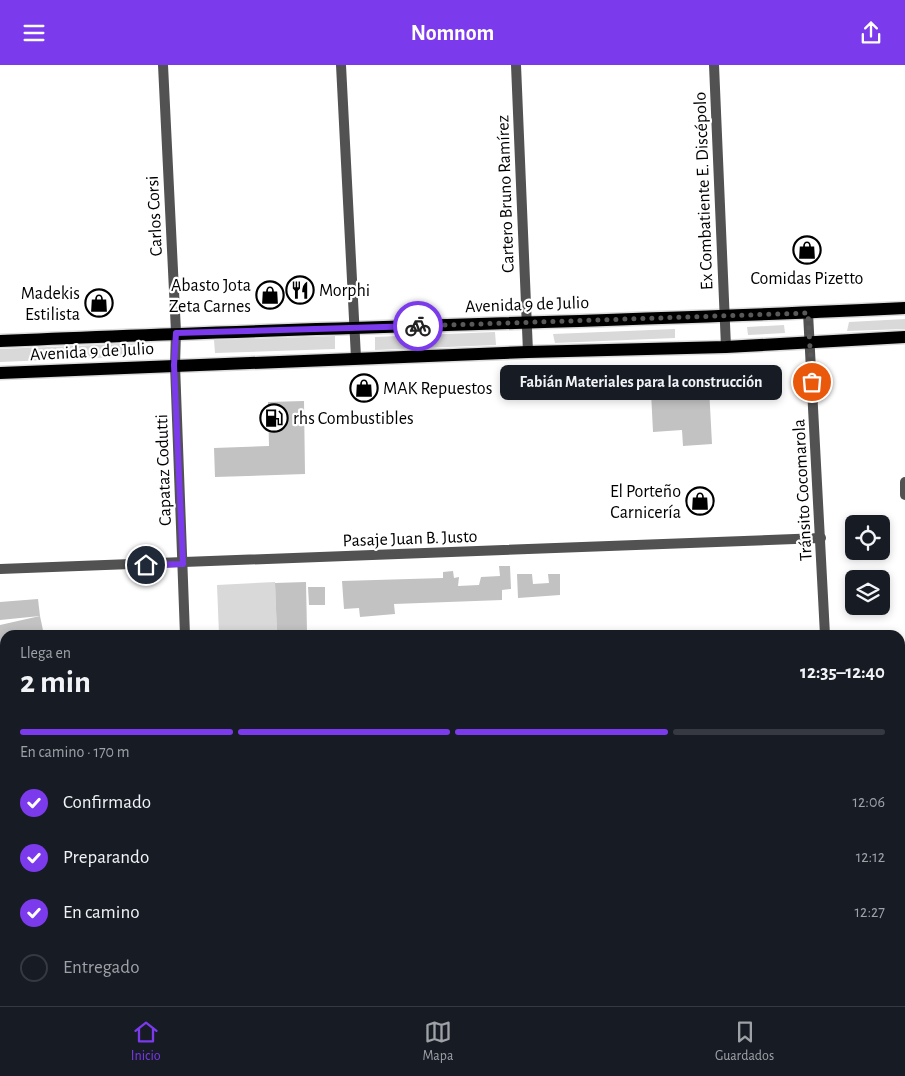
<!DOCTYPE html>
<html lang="es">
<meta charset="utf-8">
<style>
:root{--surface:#171b24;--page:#20242c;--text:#f1f3f6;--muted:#9ea1a6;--line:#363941;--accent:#7c3aed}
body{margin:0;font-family:"Alegreya Sans",sans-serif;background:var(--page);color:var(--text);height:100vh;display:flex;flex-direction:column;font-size:19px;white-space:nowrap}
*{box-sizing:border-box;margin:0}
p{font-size:16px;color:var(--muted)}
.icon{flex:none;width:28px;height:28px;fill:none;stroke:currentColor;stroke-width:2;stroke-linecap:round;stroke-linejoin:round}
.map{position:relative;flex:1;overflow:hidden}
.drawer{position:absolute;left:0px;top:565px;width:905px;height:376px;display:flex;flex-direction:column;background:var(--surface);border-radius:15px 15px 0 0;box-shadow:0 2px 8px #0003}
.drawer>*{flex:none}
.buttons{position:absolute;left:845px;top:450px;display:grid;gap:10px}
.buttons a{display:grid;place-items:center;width:45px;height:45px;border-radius:8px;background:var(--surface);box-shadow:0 2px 8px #0003;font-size:25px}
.pin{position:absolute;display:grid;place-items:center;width:42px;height:42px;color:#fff;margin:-21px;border:2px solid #fff;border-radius:50%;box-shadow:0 1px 5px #0007}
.courier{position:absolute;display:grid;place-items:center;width:50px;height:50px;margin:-25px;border:4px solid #7c3aed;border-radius:50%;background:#fff;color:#222;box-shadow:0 1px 6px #0007}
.bubble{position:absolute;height:35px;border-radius:8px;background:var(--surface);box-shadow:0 2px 8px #0003;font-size:16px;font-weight:700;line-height:35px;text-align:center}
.headline em{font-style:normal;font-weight:700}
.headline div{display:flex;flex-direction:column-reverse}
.headline{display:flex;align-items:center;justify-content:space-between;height:85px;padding:0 20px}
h1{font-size:32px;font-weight:700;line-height:38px}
.bar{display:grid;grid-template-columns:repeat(4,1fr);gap:8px 5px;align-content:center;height:60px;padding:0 20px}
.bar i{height:6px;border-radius:4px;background:var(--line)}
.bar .active{background:var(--accent)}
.bar p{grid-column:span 4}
ol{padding:0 20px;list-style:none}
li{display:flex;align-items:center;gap:15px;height:55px}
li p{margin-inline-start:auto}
li .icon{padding:5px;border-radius:50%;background:var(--accent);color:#fff;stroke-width:4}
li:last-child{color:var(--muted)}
li i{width:28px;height:28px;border:2px solid var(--line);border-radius:50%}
header{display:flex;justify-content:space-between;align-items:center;height:65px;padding:0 20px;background:var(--accent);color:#fff;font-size:22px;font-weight:700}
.tabs{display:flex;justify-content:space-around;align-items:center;height:70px;border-top:1px solid var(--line);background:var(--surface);font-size:14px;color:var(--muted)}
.tabs a{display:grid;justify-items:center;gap:2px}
.tabs .active{color:var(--accent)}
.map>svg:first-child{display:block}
</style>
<header><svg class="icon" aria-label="menu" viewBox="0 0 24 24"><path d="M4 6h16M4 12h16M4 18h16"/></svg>Nomnom<svg class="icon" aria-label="share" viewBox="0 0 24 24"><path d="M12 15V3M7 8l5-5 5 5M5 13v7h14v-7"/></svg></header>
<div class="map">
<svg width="905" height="941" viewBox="0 0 905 941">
<rect width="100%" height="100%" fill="#fff"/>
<!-- green -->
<g fill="#d9d9d9">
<polygon points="905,254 905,264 847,266 849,257"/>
<polygon points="784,260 785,268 748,270 747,262"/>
<polygon points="675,264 675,273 555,278 553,269"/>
<polygon points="495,267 496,280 375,285 375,272"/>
<polygon points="335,271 335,284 215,288 214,275"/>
<polygon points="144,278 144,291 0,297 0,284"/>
<polygon points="275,517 277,570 219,570 217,520"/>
</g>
<!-- water -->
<polygon fill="#a0a0a0" points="317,936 475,936 474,941 313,941"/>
<!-- building -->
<g fill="#c2c2c2">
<polygon points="708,304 712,379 683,381 682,365 653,367 650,307"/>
<polygon points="304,336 305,409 215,412 214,383 269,381 268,337"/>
<polygon points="499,501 510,501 511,524 502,525 502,535 394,539 395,549 360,552 359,543 344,544 342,516 443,513 443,507 453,506 454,513 459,512 458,521 479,520 481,512 500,511"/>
<polygon points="517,509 532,509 533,519 549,518 548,509 560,509 560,530 518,533"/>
<polygon points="306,517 307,567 277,570 275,518"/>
<polygon points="308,522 325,522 325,540 309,540"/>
<polygon points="38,534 40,551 0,555 0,537"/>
<polygon points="40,551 44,570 5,570 5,606 0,607 0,560"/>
<polygon points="5,616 5,667 0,667 0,617"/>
<rect x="0" y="681" width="5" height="39"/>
<rect x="0" y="737" width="5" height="45"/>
<polygon points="0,795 5,795 5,840 1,840"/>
</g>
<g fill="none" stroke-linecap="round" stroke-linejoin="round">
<!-- primary casing -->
<g stroke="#dbdbdb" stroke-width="15">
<g id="primary">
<path d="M0 276C302 262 603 258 905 243"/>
<polyline points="0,308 528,287 726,282 905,272"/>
</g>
</g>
<!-- minor -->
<g stroke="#525252" stroke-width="10">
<polyline points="163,0 176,267 175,300 185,570"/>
<polyline points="341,0 356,293"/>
<polyline points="516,0 528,287"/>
<polyline points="714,0 726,282"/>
<polyline points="905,417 905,430"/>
<polyline points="0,504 821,473"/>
<polyline points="900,849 905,849"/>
<polyline points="0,866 5,865"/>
<polyline points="198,936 198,941"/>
<polyline points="552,936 552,941"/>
</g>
<!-- tertiary -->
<g stroke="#525252" stroke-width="10">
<polyline points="808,248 825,570"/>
<polyline points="842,936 842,941"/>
</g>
<!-- primary -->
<use href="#primary" stroke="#000" stroke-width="12"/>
</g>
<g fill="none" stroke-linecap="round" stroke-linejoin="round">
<!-- done -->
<polyline stroke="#595959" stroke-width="5" stroke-dasharray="0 9" points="418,261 808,248 812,317"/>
<!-- route -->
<polyline stroke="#7c3aed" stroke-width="6" points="146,500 183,499 174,300 176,268 418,261"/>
</g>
<!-- icons -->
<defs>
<g id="shop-ring" transform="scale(1.4375)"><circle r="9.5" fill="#fff" stroke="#000" stroke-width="1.5"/><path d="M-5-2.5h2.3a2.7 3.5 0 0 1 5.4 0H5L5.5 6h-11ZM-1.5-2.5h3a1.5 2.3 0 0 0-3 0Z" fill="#000"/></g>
<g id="restaurant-ring" transform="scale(1.4375)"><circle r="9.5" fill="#fff" stroke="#000" stroke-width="1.5"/><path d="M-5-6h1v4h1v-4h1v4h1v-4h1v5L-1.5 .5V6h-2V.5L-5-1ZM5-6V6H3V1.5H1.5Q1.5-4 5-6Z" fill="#000"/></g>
<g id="fuel-ring" transform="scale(1.4375)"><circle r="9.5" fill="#fff" stroke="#000" stroke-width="1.5"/><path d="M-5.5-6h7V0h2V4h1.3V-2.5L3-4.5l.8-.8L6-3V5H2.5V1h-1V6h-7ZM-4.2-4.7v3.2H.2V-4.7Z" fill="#000"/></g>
</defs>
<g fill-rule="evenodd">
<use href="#shop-ring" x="807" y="185"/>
<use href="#restaurant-ring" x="300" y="225"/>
<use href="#shop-ring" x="270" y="230"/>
<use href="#shop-ring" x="99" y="238"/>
<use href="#shop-ring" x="364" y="323"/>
<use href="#fuel-ring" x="274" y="353"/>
<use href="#shop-ring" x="700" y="436"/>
</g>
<g text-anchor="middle" stroke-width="4.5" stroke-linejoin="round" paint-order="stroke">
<!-- street labels -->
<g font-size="18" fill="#000" stroke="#fff">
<text transform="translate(703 126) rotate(-92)" y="6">Ex Combatiente E. Discépolo</text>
<text transform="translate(505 129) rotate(-92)" y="6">Cartero Bruno Ramírez</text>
<text transform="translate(154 151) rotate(-93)" y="6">Carlos Corsi</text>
<text transform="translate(527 239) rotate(-2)" y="6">Avenida 9 de Julio</text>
<text transform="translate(92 286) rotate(-3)" y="6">Avenida 9 de Julio</text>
<text transform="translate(163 405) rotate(-92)" y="6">Capataz Codutti</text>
<text transform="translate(802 425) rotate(-93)" y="6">Tránsito Cocomarola</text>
<text transform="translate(410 473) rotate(-2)" y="6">Pasaje Juan B. Justo</text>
</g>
<!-- poi labels -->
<g font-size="18" fill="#000" stroke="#fff" text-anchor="end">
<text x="807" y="219" text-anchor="middle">Comidas Pizetto</text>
<text x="251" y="226">Abasto Jota<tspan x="251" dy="21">Zeta Carnes</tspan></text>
<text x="319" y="231" text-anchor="start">Morphi</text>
<text x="80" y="234">Madekis<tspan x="80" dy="21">Estilista</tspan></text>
<text x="383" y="329" text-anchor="start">MAK Repuestos</text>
<text x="293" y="359" text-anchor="start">rhs Combustibles</text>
<text x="681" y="432">El Porteño<tspan x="681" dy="21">Carnicería</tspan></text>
</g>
</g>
</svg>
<div class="buttons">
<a><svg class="icon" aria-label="locate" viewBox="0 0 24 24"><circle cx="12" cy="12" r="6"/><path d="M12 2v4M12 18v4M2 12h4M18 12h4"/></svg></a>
<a><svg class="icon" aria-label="layers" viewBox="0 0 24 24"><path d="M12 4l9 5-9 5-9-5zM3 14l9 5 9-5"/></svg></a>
</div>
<div class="pin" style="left:812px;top:317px;background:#ea580c"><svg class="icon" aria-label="bag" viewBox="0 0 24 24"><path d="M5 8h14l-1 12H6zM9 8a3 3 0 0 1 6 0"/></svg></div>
<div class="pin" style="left:146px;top:500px;background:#1f2937"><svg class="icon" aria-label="home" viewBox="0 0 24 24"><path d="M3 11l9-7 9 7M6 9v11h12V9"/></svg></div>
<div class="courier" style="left:418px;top:261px"><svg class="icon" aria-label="bike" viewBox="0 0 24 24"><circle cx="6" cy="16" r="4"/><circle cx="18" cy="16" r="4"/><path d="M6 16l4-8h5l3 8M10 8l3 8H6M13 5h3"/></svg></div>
<div class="bubble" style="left:500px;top:300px;width:282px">Fabián Materiales para la construcción</div>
<section class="drawer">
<div class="headline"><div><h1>2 min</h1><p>Llega en</p></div><em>12:35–12:40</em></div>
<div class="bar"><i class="active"></i><i class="active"></i><i class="active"></i><i></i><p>En camino · 170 m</p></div>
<ol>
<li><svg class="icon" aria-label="check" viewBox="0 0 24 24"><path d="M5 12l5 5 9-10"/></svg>Confirmado<p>12:06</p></li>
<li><svg class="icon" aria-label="check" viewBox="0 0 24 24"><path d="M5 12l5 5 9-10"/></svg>Preparando<p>12:12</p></li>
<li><svg class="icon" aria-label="check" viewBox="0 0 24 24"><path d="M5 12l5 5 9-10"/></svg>En camino<p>12:27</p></li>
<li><i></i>Entregado</li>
</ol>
</section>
</div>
<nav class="tabs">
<a class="active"><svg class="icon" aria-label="home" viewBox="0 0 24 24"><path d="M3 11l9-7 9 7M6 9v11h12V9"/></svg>Inicio</a>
<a><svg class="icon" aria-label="map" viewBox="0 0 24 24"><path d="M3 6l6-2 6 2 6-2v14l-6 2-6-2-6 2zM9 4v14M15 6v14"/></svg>Mapa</a>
<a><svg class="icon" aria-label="saved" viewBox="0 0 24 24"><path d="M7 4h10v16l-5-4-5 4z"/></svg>Guardados</a>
</nav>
